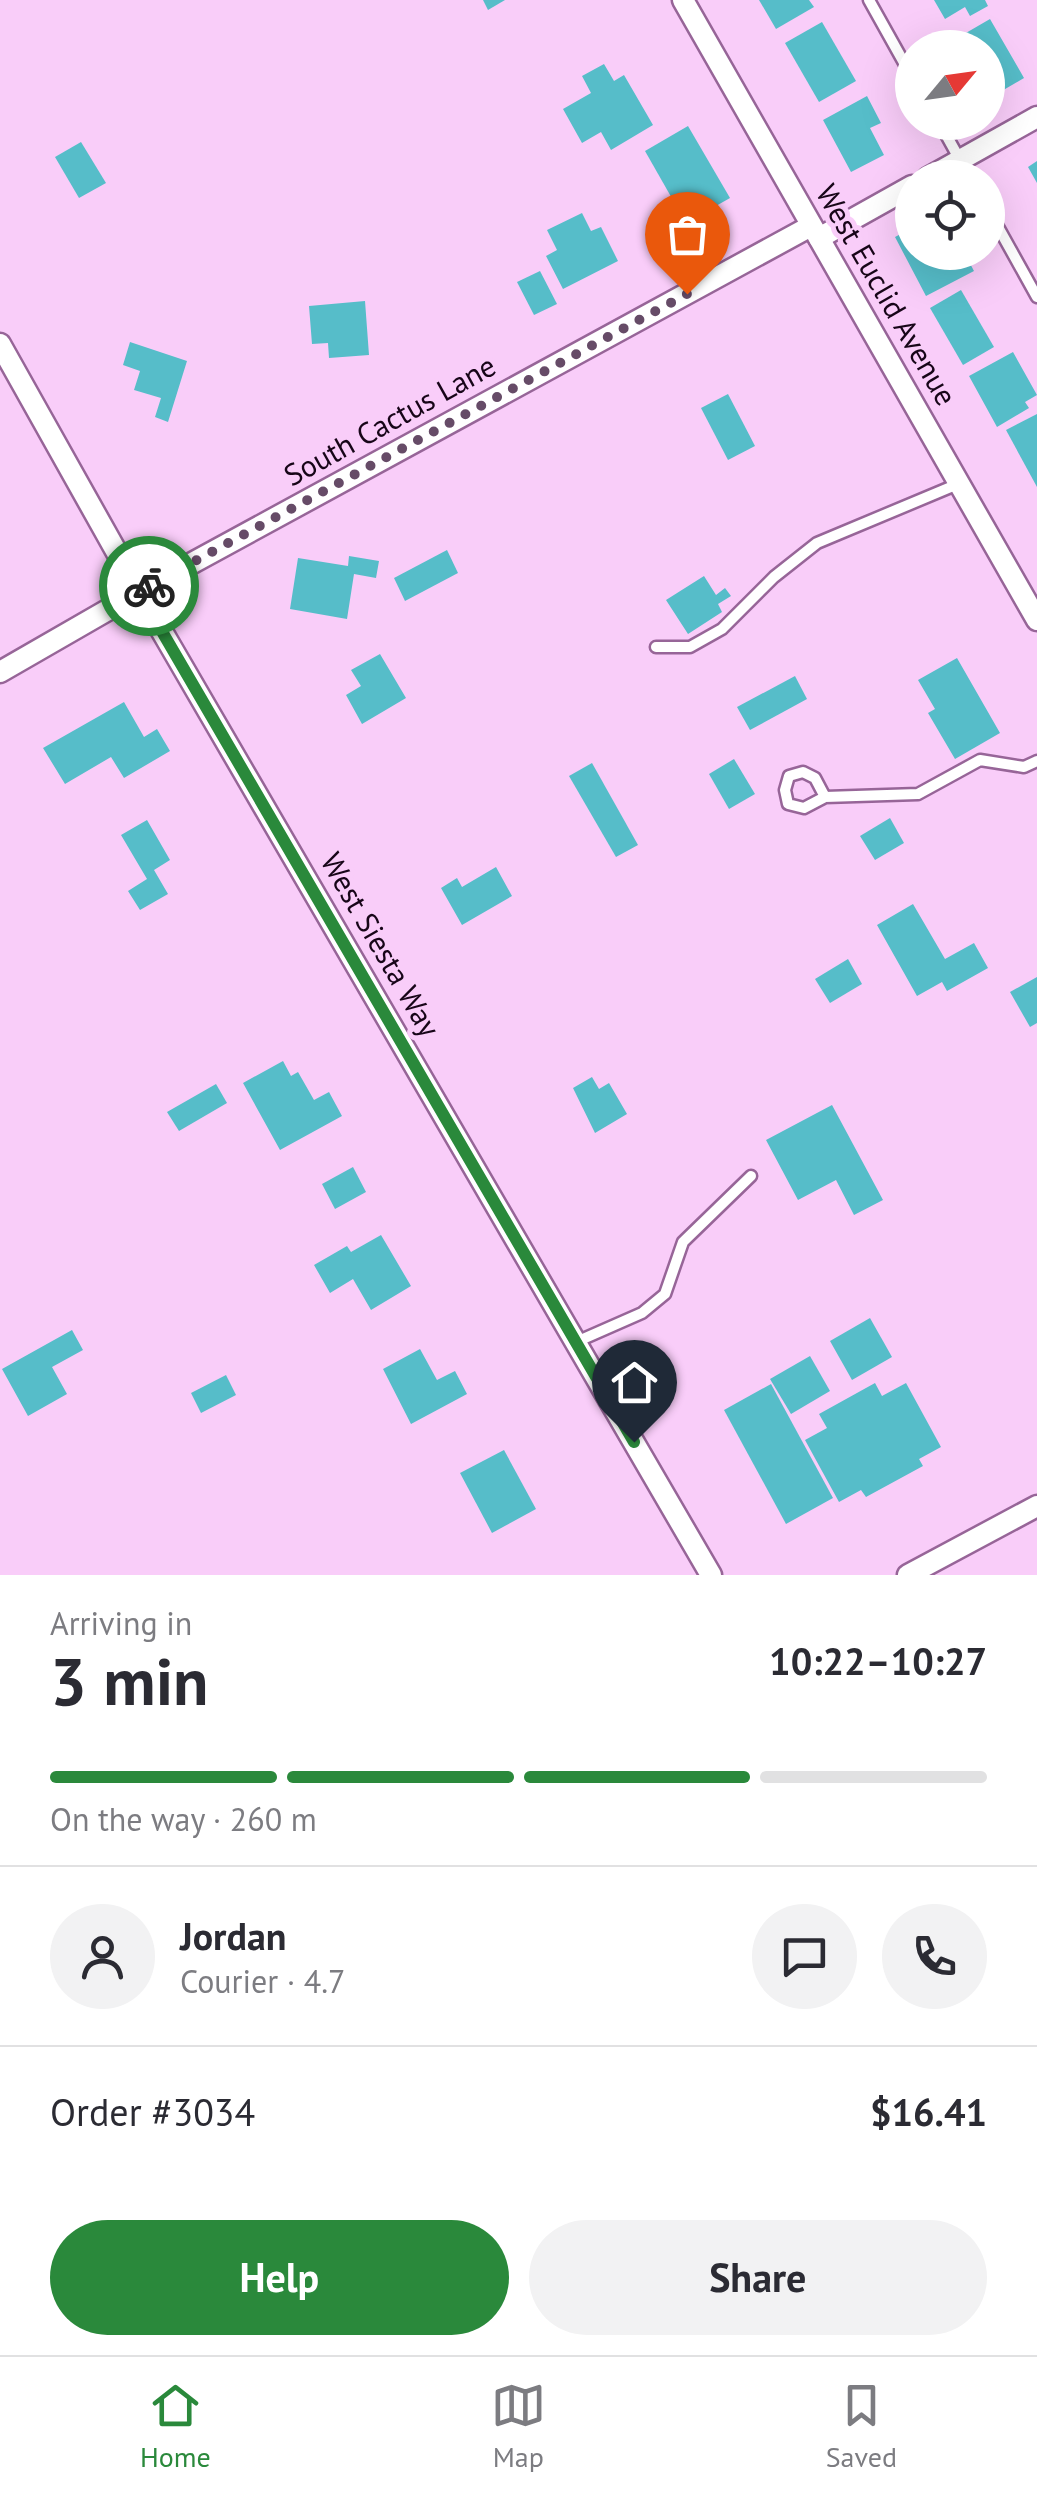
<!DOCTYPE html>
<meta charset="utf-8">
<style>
:root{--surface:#fff;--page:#f2f2f3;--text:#2b2b33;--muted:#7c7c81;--line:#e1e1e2;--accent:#2a893b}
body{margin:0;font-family:"PT Sans",sans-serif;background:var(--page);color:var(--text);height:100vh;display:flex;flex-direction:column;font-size:38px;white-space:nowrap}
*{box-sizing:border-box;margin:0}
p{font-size:32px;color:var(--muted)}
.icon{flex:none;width:55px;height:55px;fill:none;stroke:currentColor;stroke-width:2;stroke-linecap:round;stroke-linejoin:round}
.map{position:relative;height:1575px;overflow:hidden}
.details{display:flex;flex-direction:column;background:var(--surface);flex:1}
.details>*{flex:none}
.needle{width:65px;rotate:61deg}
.fabs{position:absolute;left:895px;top:30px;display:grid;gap:20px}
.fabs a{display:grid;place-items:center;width:110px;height:110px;border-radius:50%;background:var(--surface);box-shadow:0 10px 40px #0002;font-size:50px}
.pin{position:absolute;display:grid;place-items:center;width:85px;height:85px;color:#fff;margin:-102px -42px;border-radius:50% 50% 50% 0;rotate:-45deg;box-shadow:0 0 10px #0007}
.pin .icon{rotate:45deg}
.courier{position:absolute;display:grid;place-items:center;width:100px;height:100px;margin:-50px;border:8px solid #2a893b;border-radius:50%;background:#fff;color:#222;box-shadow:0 2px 12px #0007}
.head em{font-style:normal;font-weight:700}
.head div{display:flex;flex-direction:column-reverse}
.head{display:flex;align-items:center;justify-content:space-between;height:170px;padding:0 50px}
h1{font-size:65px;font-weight:700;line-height:75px}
.bar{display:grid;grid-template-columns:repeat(4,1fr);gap:15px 10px;align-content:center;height:120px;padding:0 50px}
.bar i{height:12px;border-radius:8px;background:var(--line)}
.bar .selected{background:var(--accent)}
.bar p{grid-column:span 4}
.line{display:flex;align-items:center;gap:25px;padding:0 50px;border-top:2px solid var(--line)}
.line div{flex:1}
.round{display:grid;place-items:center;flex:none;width:105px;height:105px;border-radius:52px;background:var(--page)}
.button{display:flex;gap:20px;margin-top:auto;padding:20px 50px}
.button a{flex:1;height:115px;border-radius:60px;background:var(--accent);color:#fff;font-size:40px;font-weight:700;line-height:115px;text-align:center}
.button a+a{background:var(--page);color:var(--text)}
.tabs{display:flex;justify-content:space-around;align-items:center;height:140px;border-top:2px solid var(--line);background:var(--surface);font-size:28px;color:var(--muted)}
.tabs a{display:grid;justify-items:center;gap:5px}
.tabs .selected{color:var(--accent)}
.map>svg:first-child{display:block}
</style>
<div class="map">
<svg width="1037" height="1575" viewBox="0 0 1037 1575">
<rect width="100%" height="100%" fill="#f9cdf9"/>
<!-- building -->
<g fill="#56bdc9">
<polygon points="483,0 505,0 488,10"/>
<polygon points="759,0 809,0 814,7 776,29"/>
<polygon points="934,0 985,0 988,6 970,16 965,7 945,19"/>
<polygon points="990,19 1024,78 988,99 988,48 940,48"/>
<polygon points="822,22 856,81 819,102 785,43"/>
<polygon points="604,64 614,81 624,75 653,125 611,150 601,132 582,143 563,109 591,93 582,76"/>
<polygon points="867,96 881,123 870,128 884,155 851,172 823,120"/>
<polygon points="688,126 730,198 686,223 645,151"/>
<polygon points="81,142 106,183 79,198 55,157"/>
<polygon points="1037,161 1037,183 1028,167"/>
<polygon points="582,213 591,231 601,227 618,261 563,289 546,256 557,250 547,230"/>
<polygon points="912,228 912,252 964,252 974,271 926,296 895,237"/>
<polygon points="540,271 557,304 534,315 517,282"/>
<polygon points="961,290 994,347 963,365 930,308"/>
<polygon points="365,301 369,355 329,358 328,343 312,344 309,306"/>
<polygon points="130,342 187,361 168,422 155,417 161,398 134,390 140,371 123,365"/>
<polygon points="1013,352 1037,395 1025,402 1029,408 997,427 969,376"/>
<polygon points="728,394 755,446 728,460 701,408"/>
<polygon points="1037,414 1037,487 1006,430"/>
<polygon points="447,550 458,573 405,601 394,578"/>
<polygon points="349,556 379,561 376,578 354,574 347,619 290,609 298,558 348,566"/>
<polygon points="704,576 716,595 725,588 731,596 718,604 722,612 688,634 666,600"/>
<polygon points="380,654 406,698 362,724 346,695 361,686 351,670"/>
<polygon points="957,658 1000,733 955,759 928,713 935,709 918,680"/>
<polygon points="795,676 807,699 750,730 737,707"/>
<polygon points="124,702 144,737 157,729 170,751 124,778 111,757 65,784 43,748"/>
<polygon points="734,759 755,794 729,809 709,774"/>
<polygon points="592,763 638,845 616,857 569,776"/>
<polygon points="890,818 904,843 875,860 860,836"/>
<polygon points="147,820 170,860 154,870 168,894 140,910 128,891 147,879 121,835"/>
<polygon points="496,867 512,896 462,925 441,888 457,878 462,887"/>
<polygon points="913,904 945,959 974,943 988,968 947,991 942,982 917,996 877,925"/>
<polygon points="848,959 862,984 830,1003 815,979"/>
<polygon points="1037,977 1037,1023 1030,1027 1010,992"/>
<polygon points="283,1061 291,1076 298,1072 314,1100 329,1092 342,1116 280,1150 243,1083"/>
<polygon points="592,1077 599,1089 609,1083 627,1114 595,1133 573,1088"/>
<polygon points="216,1084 227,1103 179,1131 167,1112"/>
<polygon points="832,1105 883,1200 854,1215 836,1180 798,1200 766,1140"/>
<polygon points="353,1167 366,1192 335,1209 322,1184"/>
<polygon points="381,1235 411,1286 371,1310 353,1279 330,1293 314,1265 347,1246 351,1252"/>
<polygon points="870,1318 892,1357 852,1380 830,1341"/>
<polygon points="72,1330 83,1350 52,1367 67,1394 28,1416 2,1369"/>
<polygon points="420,1349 437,1380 455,1371 467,1394 411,1424 383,1369"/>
<polygon points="810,1356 830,1391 791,1414 770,1379"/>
<polygon points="226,1375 236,1395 201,1413 191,1393"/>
<polygon points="875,1383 882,1396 906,1383 941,1447 919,1459 923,1466 866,1497 861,1490 839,1502 805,1440 827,1428 819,1414"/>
<polygon points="771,1384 833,1498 786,1524 724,1410"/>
<polygon points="504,1450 536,1509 492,1533 460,1473"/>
</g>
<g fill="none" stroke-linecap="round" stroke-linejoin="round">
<!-- lane casing -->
<g stroke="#976598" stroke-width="15">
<g id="lane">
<polyline points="869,0 912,77"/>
<polyline points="939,122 970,178"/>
<polyline points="988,209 1037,297"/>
<polyline points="656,647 690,647 722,629 774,577 817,543 958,484"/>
<polyline points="825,797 815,778 803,772 789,776 785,790 788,804 804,808 825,797 918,794 980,760 1024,767 1037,761"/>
<polyline points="576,1342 642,1313 665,1294 683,1242 751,1176"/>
</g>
</g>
<!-- street casing -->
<g stroke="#976598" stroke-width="25">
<g id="street">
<polyline points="683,0 1037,620"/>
<polyline points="928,178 1037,117"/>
<polyline points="819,238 912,186"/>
<polyline points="0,344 139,592 711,1575"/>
<polyline points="0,672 139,592 811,226"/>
<polyline points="908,1575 1037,1506"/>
</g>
</g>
<!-- lane -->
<use href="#lane" stroke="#fff" stroke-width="10"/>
<!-- street -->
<use href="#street" stroke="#fff" stroke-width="20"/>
</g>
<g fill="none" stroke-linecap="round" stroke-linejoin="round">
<!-- done -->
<polyline stroke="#664b67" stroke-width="10" stroke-dasharray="0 18" points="149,586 687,294"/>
<!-- route -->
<polyline stroke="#2a893b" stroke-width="12" points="149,586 139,592 634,1442"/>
</g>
<g text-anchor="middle" stroke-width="10" stroke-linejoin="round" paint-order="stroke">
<!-- street labels -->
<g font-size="30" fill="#170518" stroke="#f9cdf9">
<text transform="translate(886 295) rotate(60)" y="10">West Euclid Avenue</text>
<text transform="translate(390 421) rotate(-29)" y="10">South Cactus Lane</text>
<text transform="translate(380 945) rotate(60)" y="10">West Siesta Way</text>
</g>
</g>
</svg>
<div class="fabs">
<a><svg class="needle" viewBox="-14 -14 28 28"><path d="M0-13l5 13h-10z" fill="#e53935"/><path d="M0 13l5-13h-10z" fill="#7c7c81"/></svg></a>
<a><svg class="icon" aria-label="locate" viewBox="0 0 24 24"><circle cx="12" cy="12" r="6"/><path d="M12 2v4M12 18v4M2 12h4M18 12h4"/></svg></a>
</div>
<div class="pin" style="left:687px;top:294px;background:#ea580c"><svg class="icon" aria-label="bag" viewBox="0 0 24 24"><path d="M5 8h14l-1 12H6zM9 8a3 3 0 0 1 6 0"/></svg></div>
<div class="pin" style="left:634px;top:1442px;background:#1f2937"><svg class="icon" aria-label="home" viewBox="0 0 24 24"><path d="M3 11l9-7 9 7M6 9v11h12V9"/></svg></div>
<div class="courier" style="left:149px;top:586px"><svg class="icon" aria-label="bike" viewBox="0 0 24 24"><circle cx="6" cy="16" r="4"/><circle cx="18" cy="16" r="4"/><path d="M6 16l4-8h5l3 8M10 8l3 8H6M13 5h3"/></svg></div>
</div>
<section class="details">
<div class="head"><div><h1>3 min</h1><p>Arriving in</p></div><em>10:22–10:27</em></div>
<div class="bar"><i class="selected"></i><i class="selected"></i><i class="selected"></i><i></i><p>On the way · 260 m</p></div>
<div class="line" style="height:180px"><a class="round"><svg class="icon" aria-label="person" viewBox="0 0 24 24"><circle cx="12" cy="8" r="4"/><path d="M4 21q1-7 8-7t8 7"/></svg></a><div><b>Jordan</b><p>Courier · 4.7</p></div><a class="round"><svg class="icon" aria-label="chat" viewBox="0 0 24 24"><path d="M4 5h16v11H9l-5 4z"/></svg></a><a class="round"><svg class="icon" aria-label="phone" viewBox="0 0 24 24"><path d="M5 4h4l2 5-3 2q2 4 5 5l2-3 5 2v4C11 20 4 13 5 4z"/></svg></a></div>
<div class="line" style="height:130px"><div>Order #3034</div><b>$16.41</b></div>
<div class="button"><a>Help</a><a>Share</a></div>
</section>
<nav class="tabs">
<a class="selected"><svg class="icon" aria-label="home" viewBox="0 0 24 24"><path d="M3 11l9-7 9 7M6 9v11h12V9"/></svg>Home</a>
<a><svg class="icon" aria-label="map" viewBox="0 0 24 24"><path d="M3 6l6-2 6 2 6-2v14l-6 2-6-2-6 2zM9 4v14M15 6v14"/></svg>Map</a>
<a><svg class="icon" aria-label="saved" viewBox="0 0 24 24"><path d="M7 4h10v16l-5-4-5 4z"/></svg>Saved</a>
</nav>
